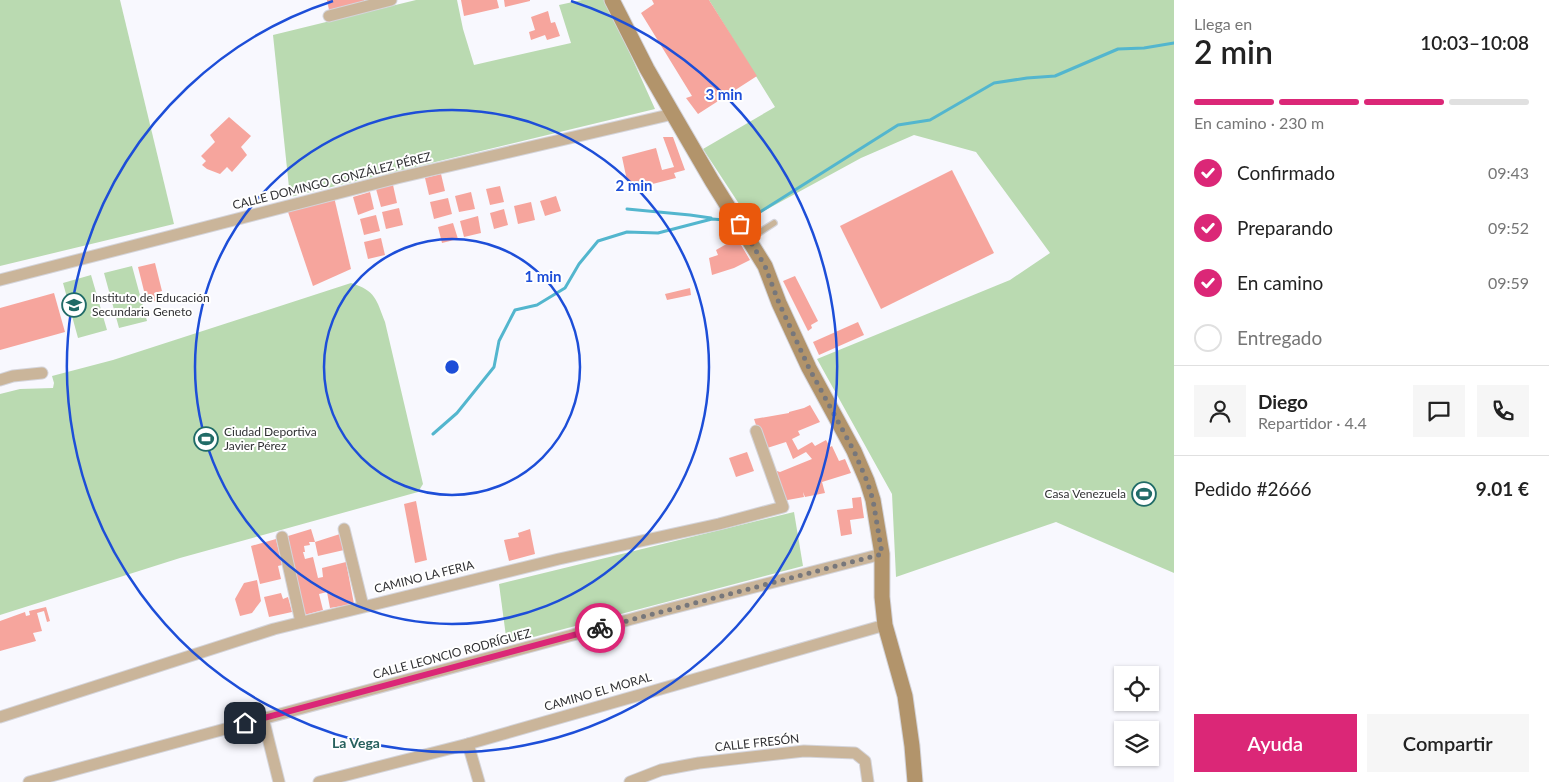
<!DOCTYPE html>
<html lang="es">
<meta charset="utf-8">
<style>
:root{--surface:#fff;--page:#f6f6f6;--text:#222;--muted:#767676;--line:#e0e0e0;--accent:#db2777}
body{margin:0;font-family:Lato,sans-serif;background:var(--page);color:var(--text);height:100vh;display:flex;flex-direction:column;font-size:19px;white-space:nowrap}
*{box-sizing:border-box;margin:0}
p{font-size:16px;color:var(--muted)}
.icon{flex:none;width:28px;height:28px;fill:none;stroke:currentColor;stroke-width:2;stroke-linecap:round;stroke-linejoin:round}
.map{position:relative;flex:1;overflow:hidden}
.sheet{display:flex;flex-direction:column;background:var(--surface);width:375px}
.sheet>*{flex:none}
.fabs{position:absolute;left:1114px;top:666px;display:grid;gap:10px}
.fabs a{display:grid;place-items:center;width:45px;height:45px;border-radius:0px;background:var(--surface);box-shadow:0 1px 4px #0004;font-size:25px}
.pin{position:absolute;display:grid;place-items:center;width:42px;height:42px;color:#fff;margin:-21px;border-radius:10px;box-shadow:0 2px 8px #0006}
.courier{position:absolute;display:grid;place-items:center;width:50px;height:50px;margin:-25px;border:4px solid #db2777;border-radius:50%;background:#fff;color:#222;box-shadow:0 1px 6px #0007}
.head em{font-style:normal;font-weight:600}
.head div{display:flex;flex-direction:column-reverse}
.head{display:flex;align-items:center;justify-content:space-between;height:85px;padding:0 20px}
h1{font-size:32px;font-weight:600;line-height:38px}
.bar{display:grid;grid-template-columns:repeat(4,1fr);gap:8px 5px;align-content:center;height:60px;padding:0 20px}
.bar i{height:6px;border-radius:4px;background:var(--line)}
.bar .selected{background:var(--accent)}
.bar p{grid-column:span 4}
.line{display:flex;align-items:center;gap:12px;padding:0 20px;border-top:1px solid var(--line)}
.line div{flex:1}
.round{display:grid;place-items:center;flex:none;width:52px;height:52px;border-radius:0px;background:var(--page)}
ol{padding:0 20px;list-style:none}
li{display:flex;align-items:center;gap:15px;height:55px}
li p{margin-inline-start:auto}
li .icon{padding:5px;border-radius:50%;background:var(--accent);color:#fff;stroke-width:4}
li:last-child{color:var(--muted)}
li i{width:28px;height:28px;border:2px solid var(--line);border-radius:50%}
.cta{display:flex;gap:10px;margin-top:auto;padding:10px 20px}
.cta a{flex:1;height:58px;border-radius:0px;background:var(--accent);color:#fff;font-size:20px;font-weight:600;line-height:58px;text-align:center}
.cta a+a{background:var(--page);color:var(--text)}
main{display:flex;flex:1;min-height:0}
.map>svg:first-child{display:block}
</style>
<main>
<div class="map">
<svg width="1174" height="782" viewBox="0 0 1174 782">
<rect width="100%" height="100%" fill="#f8f8fe"/>
<!-- green -->
<g fill="#badab1">
<polygon points="0,0 120,0 174,224 0,266"/>
<polygon points="416,0 457,0 463,29 474,65 571,43 559,5 582,0 606,0 655,109 290,197 273,35"/>
<polygon points="709,0 1174,0 1174,573 1056,522 896,577 892,494 817,359 1010,280 1050,253 976,152 914,135 861,158 749,219 703,149 775,107"/>
<polygon points="132,266 147,321 119,328 104,273"/>
<polygon points="91,275 107,330 78,338 63,283"/>
<path d="M351 283C376 291 376 299 385 322L423 484 418 492 180 558 0 615V394L20 389 53 388 54 383 52 376 113 360Z"/>
<polygon points="794,512 803,566 507,644 499,584"/>
</g>
<g fill="none" stroke-linecap="round" stroke-linejoin="round">
<!-- stream -->
<g stroke="#53b6ce" stroke-width="3">
<polyline points="627,209 690,215 711,218"/>
<polyline points="749,219 898,125 930,120 994,83 1027,78 1055,76 1118,49 1144,48 1174,43"/>
<polyline points="433,434 457,413 494,367 499,341 515,310 537,305 565,288 579,264 598,241 627,232 658,233 712,219 725,220"/>
</g>
</g>
<!-- building -->
<g fill="#f6a59d">
<polygon points="327,0 364,0 364,1 329,10"/>
<polygon points="461,0 497,0 499,8 464,16"/>
<polygon points="504,0 530,0 530,1 505,7"/>
<polygon points="652,0 709,0 757,76 698,114 686,98 692,96 641,13 654,4"/>
<polygon points="548,11 551,23 555,22 560,36 547,40 545,35 531,40 529,32 535,30 531,17"/>
<polygon points="229,117 251,136 241,147 247,155 232,172 227,167 220,174 207,169 202,165 206,161 201,156 215,142 210,135"/>
<polygon points="663,137 673,137 685,170 674,173 676,178 629,190 622,157 656,148 662,170 674,167"/>
<polygon points="952,170 994,253 881,309 840,226"/>
<polygon points="441,174 445,191 429,195 425,178"/>
<polygon points="393,185 397,203 381,207 376,189"/>
<polygon points="500,186 504,202 490,205 486,189"/>
<polygon points="370,192 374,209 358,215 353,197"/>
<polygon points="471,192 475,209 459,212 455,196"/>
<polygon points="556,196 561,211 545,216 540,201"/>
<polygon points="334,197 351,269 313,286 287,209"/>
<polygon points="448,198 452,214 434,219 430,202"/>
<polygon points="531,202 535,220 518,224 514,206"/>
<polygon points="399,208 403,225 386,229 382,212"/>
<polygon points="504,209 508,225 494,229 490,213"/>
<polygon points="376,215 380,231 364,235 360,219"/>
<polygon points="478,216 481,233 464,237 460,221"/>
<polygon points="453,223 458,239 442,243 438,227"/>
<polygon points="381,238 385,255 368,259 364,242"/>
<polygon points="737,238 750,260 734,268 712,275 709,258 718,255 716,250"/>
<polygon points="155,263 162,291 154,293 156,301 147,303 138,267"/>
<polygon points="795,276 818,321 811,325 812,328 808,331 783,281"/>
<polygon points="690,288 691,295 667,300 665,294"/>
<polygon points="54,293 65,332 0,350 0,308"/>
<polygon points="858,322 864,335 819,355 813,342"/>
<polygon points="810,405 820,422 798,431 800,435 792,439 798,450 812,442 815,446 826,440 830,447 832,446 839,461 845,459 851,473 822,482 825,493 805,497 803,492 804,497 782,501 772,472 777,471 780,472 812,459 806,452 793,459 786,442 764,449 754,419 789,413 789,412 804,408"/>
<polygon points="747,452 754,471 736,477 729,458"/>
<polygon points="861,497 864,518 850,520 852,534 841,536 837,510 853,508 852,498"/>
<polygon points="416,501 427,560 415,563 404,504"/>
<polygon points="311,529 315,542 340,534 344,550 318,556 315,542 309,542 310,545 304,546 305,552 303,552 305,559 313,557 318,578 323,577 322,568 346,562 354,604 330,608 327,592 319,594 323,610 304,615 288,536"/>
<polygon points="530,529 535,554 509,561 504,540 519,537 518,533"/>
<polygon points="276,539 282,565 278,566 281,579 260,584 251,546"/>
<polygon points="257,580 261,601 252,613 240,616 235,599 244,583"/>
<polygon points="281,593 283,599 288,597 292,612 269,617 264,597"/>
<polygon points="46,607 50,621 47,622 44,611 37,613 42,631 33,633 36,641 0,651 0,621 25,612 26,616 30,615 29,611"/>
</g>
<g fill="none" stroke-linecap="round" stroke-linejoin="round">
<!-- service casing -->
<g stroke="#d4d4da" stroke-width="8">
<polyline id="service" points="749,239 774,223"/>
</g>
<!-- minor casing -->
<g stroke="#d4d4da" stroke-width="13">
<g id="minor">
<polyline points="329,16 391,0"/>
<polyline points="0,280 397,178 673,114"/>
<polyline points="0,380 13,376 42,373"/>
<polyline points="344,529 363,606"/>
<polyline points="282,537 301,622"/>
<polyline points="0,717 274,629 559,559 719,524 783,507 756,431"/>
<polyline points="263,718 279,782"/>
<polyline points="468,744 479,782"/>
<polyline points="29,782 665,610 882,554"/>
<polyline points="319,782 468,744 885,625"/>
<polyline points="630,782 661,770 699,763 804,751 855,753 865,761 868,782"/>
</g>
</g>
<!-- secondary casing -->
<g stroke="#d4d4da" stroke-width="17">
<polyline id="secondary" points="612,0 647,69 673,114 712,181 765,266 779,303 809,368 854,451 867,481 873,500 882,554 882,597 885,625 905,696 912,746 915,782"/>
</g>
<!-- service -->
<use href="#service" stroke="#cab59a" stroke-width="5.5"/>
<!-- minor -->
<use href="#minor" stroke="#cab59a" stroke-width="11"/>
<!-- secondary -->
<use href="#secondary" stroke="#b2946b" stroke-width="15"/>
</g>
<g fill="none" stroke-linecap="round" stroke-linejoin="round">
<!-- done -->
<polyline stroke="#77777b" stroke-width="5" stroke-dasharray="0 9" points="600,628 882,554 873,500 867,481 854,451 809,368 779,303 765,266 740,224"/>
<!-- route -->
<polyline stroke="#db2777" stroke-width="6" points="245,723 600,628"/>
</g>
<!-- distance rings -->
<g fill="none" stroke="#1d4ed8" stroke-width="2.5">
<circle cx="452" cy="367" r="128"/>
<circle cx="452" cy="367" r="257"/>
<path d="M571 1A385 385 0 1 1 333 1"/>
</g>
<!-- icons -->
<defs>
<g id="school-ring" transform="scale(1.25)"><circle r="9.5" fill="#fff" stroke="#206b67" stroke-width="1.5"/><path d="M0-5L7-2L0 1L-7-2ZM-4 1L0 2.5L4 1V4Q0 6-4 4Z" fill="#206b67"/></g>
<g id="stadium-ring" transform="scale(1.25)"><circle r="9.5" fill="#fff" stroke="#206b67" stroke-width="1.5"/><path d="M0-5a6.5 5 0 1 0 0 10a6.5 5 0 1 0 0-10ZM-3.5-1.8h7v3.6h-7Z" fill="#206b67"/></g>
</defs>
<g fill-rule="evenodd">
<use href="#school-ring" x="74" y="305"/>
<use href="#stadium-ring" x="206" y="439"/>
<use href="#stadium-ring" x="1144" y="494"/>
</g>
<g text-anchor="middle" stroke-width="4" stroke-linejoin="round" paint-order="stroke">
<!-- street labels -->
<g font-size="12" fill="#313134" stroke="#fff">
<text transform="translate(332 181) rotate(-14)" y="4">CALLE DOMINGO GONZÁLEZ PÉREZ</text>
<text transform="translate(424 577) rotate(-14)" y="4">CAMINO LA FERIA</text>
<text transform="translate(452 654) rotate(-15)" y="4">CALLE LEONCIO RODRÍGUEZ</text>
<text transform="translate(598 692) rotate(-16)" y="4">CAMINO EL MORAL</text>
<text transform="translate(757 743) rotate(-6)" y="4">CALLE FRESÓN</text>
</g>
<!-- poi labels -->
<g font-size="12" fill="#313134" stroke="#fff" text-anchor="start">
<text x="92" y="302">Instituto de Educación<tspan x="92" dy="14">Secundaria Geneto</tspan></text>
<text x="224" y="436">Ciudad Deportiva<tspan x="224" dy="14">Javier Pérez</tspan></text>
<text x="1126" y="498" text-anchor="end">Casa Venezuela</text>
</g>
<!-- neighbourhood labels -->
<g font-size="14" font-weight="bold" fill="#27615d" stroke="#fff">
<text x="356" y="748">La Vega</text>
</g>
</g>
<circle cx="452" cy="367" r="8" fill="#1d4ed8" stroke="#fff" stroke-width="2.5"/>
<g font-size="15" text-anchor="middle" font-weight="bold" fill="#1d4ed8" stroke="#fff" stroke-width="4" stroke-linejoin="round" paint-order="stroke">
<text x="724" y="100">3 min</text>
<text x="634" y="191">2 min</text>
<text x="543" y="282">1 min</text>
</g>
</svg>
<div class="fabs">
<a><svg class="icon" aria-label="locate" viewBox="0 0 24 24"><circle cx="12" cy="12" r="6"/><path d="M12 2v4M12 18v4M2 12h4M18 12h4"/></svg></a>
<a><svg class="icon" aria-label="layers" viewBox="0 0 24 24"><path d="M12 4l9 5-9 5-9-5zM3 14l9 5 9-5"/></svg></a>
</div>
<div class="pin" style="left:740px;top:224px;background:#ea580c"><svg class="icon" aria-label="bag" viewBox="0 0 24 24"><path d="M5 8h14l-1 12H6zM9 8a3 3 0 0 1 6 0"/></svg></div>
<div class="pin" style="left:245px;top:723px;background:#1f2937"><svg class="icon" aria-label="home" viewBox="0 0 24 24"><path d="M3 11l9-7 9 7M6 9v11h12V9"/></svg></div>
<div class="courier" style="left:600px;top:628px"><svg class="icon" aria-label="bike" viewBox="0 0 24 24"><circle cx="6" cy="16" r="4"/><circle cx="18" cy="16" r="4"/><path d="M6 16l4-8h5l3 8M10 8l3 8H6M13 5h3"/></svg></div>
</div>
<section class="sheet">
<div class="head"><div><h1>2 min</h1><p>Llega en</p></div><em>10:03–10:08</em></div>
<div class="bar"><i class="selected"></i><i class="selected"></i><i class="selected"></i><i></i><p>En camino · 230 m</p></div>
<ol>
<li><svg class="icon" aria-label="check" viewBox="0 0 24 24"><path d="M5 12l5 5 9-10"/></svg>Confirmado<p>09:43</p></li>
<li><svg class="icon" aria-label="check" viewBox="0 0 24 24"><path d="M5 12l5 5 9-10"/></svg>Preparando<p>09:52</p></li>
<li><svg class="icon" aria-label="check" viewBox="0 0 24 24"><path d="M5 12l5 5 9-10"/></svg>En camino<p>09:59</p></li>
<li><i></i>Entregado</li>
</ol>
<div class="line" style="height:90px"><a class="round"><svg class="icon" aria-label="person" viewBox="0 0 24 24"><circle cx="12" cy="8" r="4"/><path d="M4 21q1-7 8-7t8 7"/></svg></a><div><b>Diego</b><p>Repartidor · 4.4</p></div><a class="round"><svg class="icon" aria-label="chat" viewBox="0 0 24 24"><path d="M4 5h16v11H9l-5 4z"/></svg></a><a class="round"><svg class="icon" aria-label="phone" viewBox="0 0 24 24"><path d="M5 4h4l2 5-3 2q2 4 5 5l2-3 5 2v4C11 20 4 13 5 4z"/></svg></a></div>
<div class="line" style="height:65px"><div>Pedido #2666</div><b>9.01 €</b></div>
<div class="cta"><a>Ayuda</a><a>Compartir</a></div>
</section>
</main>
